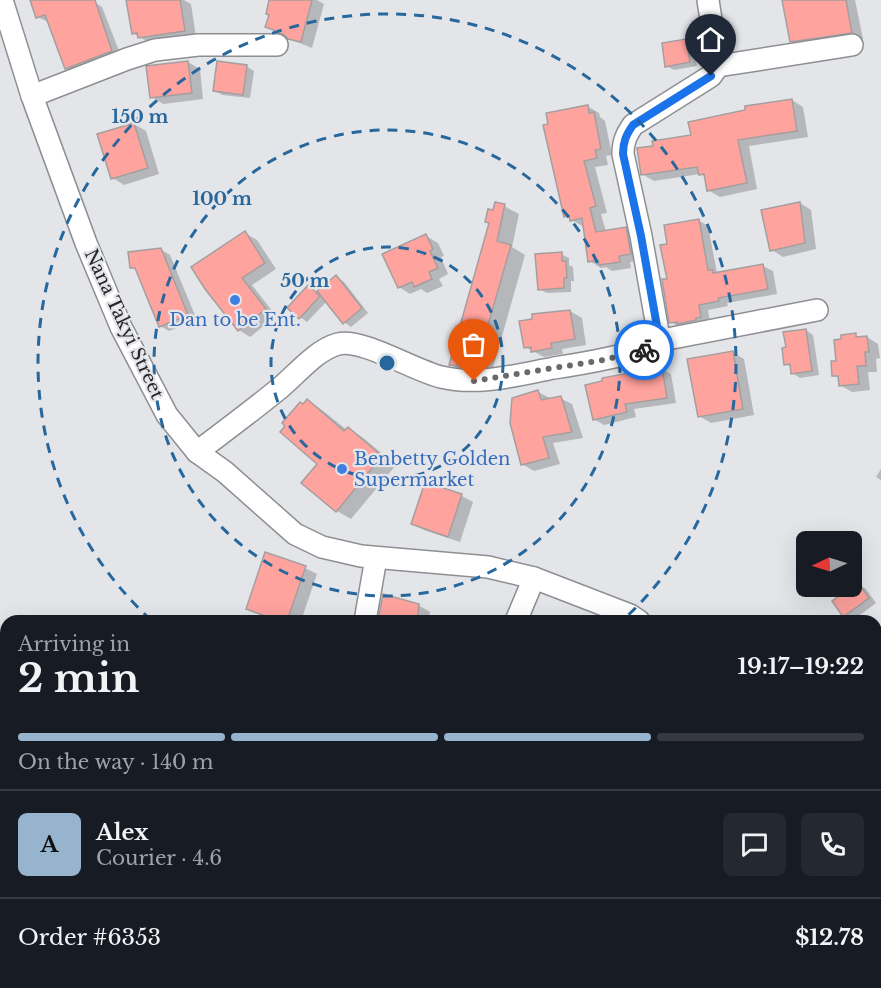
<!DOCTYPE html>
<meta charset="utf-8">
<style>
:root{--surface:#171b24;--page:#242831;--text:#f1f3f6;--muted:#9ea1a6;--line:#363941;--accent:#96b4ce}
body{margin:0;font-family:"Libre Baskerville",serif;background:var(--page);color:var(--text);height:100vh;display:flex;flex-direction:column;font-size:22px;white-space:nowrap}
*{box-sizing:border-box;margin:0}
p{font-size:20px;color:var(--muted)}
.icon{flex:none;width:33px;height:33px;fill:none;stroke:currentColor;stroke-width:2;stroke-linecap:round;stroke-linejoin:round}
.map{position:relative;flex:1;overflow:hidden}
.panel{position:absolute;left:0px;top:615px;width:882px;height:374px;display:flex;flex-direction:column;background:var(--surface);border-radius:18px 18px 0 0;box-shadow:0 6px 24px #0002}
.panel>*{flex:none}
.needle{width:39px;rotate:266deg}
.buttons{position:absolute;left:796px;top:531px;display:grid;gap:12px}
.buttons a{display:grid;place-items:center;width:66px;height:66px;border-radius:9px;background:var(--surface);box-shadow:0 6px 24px #0002;font-size:30px}
.pin{position:absolute;display:grid;place-items:center;width:51px;height:51px;color:#fff;margin:-62px -26px;border-radius:50% 50% 50% 0;rotate:-45deg;box-shadow:0 0 6px #0007}
.pin .icon{rotate:45deg}
.courier{position:absolute;display:grid;place-items:center;width:60px;height:60px;margin:-30px;border:4px solid #1a73e8;border-radius:50%;background:#fff;color:#222;box-shadow:0 2px 8px #0007}
.overview em{font-style:normal;font-weight:700}
.overview div{display:flex;flex-direction:column-reverse}
.overview{display:flex;align-items:center;justify-content:space-between;height:102px;padding:0 18px}
h1{font-size:39px;font-weight:700;line-height:45px}
.bar{display:grid;grid-template-columns:repeat(4,1fr);gap:9px 6px;align-content:center;height:72px;padding:0 18px}
.bar i{height:8px;border-radius:4px;background:var(--line)}
.bar .selected{background:var(--accent)}
.bar p{grid-column:span 4}
.line{display:flex;align-items:center;gap:15px;padding:0 18px;border-top:2px solid var(--line)}
.line div{flex:1}
.round{display:grid;place-items:center;flex:none;width:63px;height:63px;border-radius:9px;background:var(--page)}
.map>svg:first-child{display:block}
</style>
<div class="map">
<svg width="881" height="988" viewBox="0 0 881 988">
<rect width="100%" height="100%" fill="#e4e5e9"/>
<!-- shadow -->
<g fill="#0003">
<polygon points="34,0 93,1 102,7 121,56 76,74 66,68 49,22 37,17"/>
<polygon points="136,0 184,0 191,4 196,37 151,44 133,33"/>
<polygon points="271,0 317,0 324,4 312,48 287,38 267,26"/>
<polygon points="783,0 855,0 863,39 803,48 791,41"/>
<polygon points="686,41 694,45 697,66 674,70 667,66"/>
<polygon points="188,62 200,69 203,99 163,104 152,97"/>
<polygon points="246,66 254,71 250,98 222,95 215,90"/>
<polygon points="792,100 803,107 808,137 749,146 757,189 720,197 708,190 706,177 700,174 654,181 642,174 655,147 693,137"/>
<polygon points="587,106 599,113 600,117 605,121 612,155 606,156 608,165 595,167 607,213 601,214 606,232 626,229 637,236 642,260 630,262 631,268 612,271 606,267 601,268 590,261 584,227 565,216"/>
<polygon points="134,124 146,131 159,174 124,185 113,178"/>
<polygon points="800,203 811,210 816,249 783,257 772,250"/>
<polygon points="504,206 519,214 512,247 525,255 491,375 465,373 451,365 494,212"/>
<polygon points="698,220 708,226 717,273 763,266 773,271 777,294 727,303 728,306 708,310 710,322 681,328 671,322 668,280 669,245"/>
<polygon points="245,233 257,240 276,269 252,285 276,316 250,337 239,330 193,267"/>
<polygon points="426,236 438,243 444,256 441,257 448,274 439,279 443,286 427,293 421,289 410,294 399,287"/>
<polygon points="160,249 170,255 197,320 169,331 160,326 138,271 131,267"/>
<polygon points="561,254 569,258 569,265 573,267 574,281 571,281 571,292 547,293 539,289"/>
<polygon points="336,277 344,282 368,313 351,327 344,322 327,301 307,322 300,317 308,287 317,292"/>
<polygon points="570,311 582,318 586,345 562,349 563,354 544,357 525,347"/>
<polygon points="806,330 813,335 819,375 800,378 792,373 792,368 786,364"/>
<polygon points="855,335 860,338 867,337 878,344 880,358 876,359 877,372 868,372 870,390 852,392 840,385 839,378 834,375 838,362"/>
<polygon points="732,352 744,359 754,415 711,423 699,416"/>
<polygon points="662,369 671,374 676,403 634,409 636,417 604,425 594,419"/>
<polygon points="538,392 550,398 560,398 572,404 583,438 553,443 560,464 534,471 522,464"/>
<polygon points="308,401 322,410 347,430 348,429 362,437 396,465 351,519 337,511 319,464 287,425"/>
<polygon points="881,469 881,480 876,477"/>
<polygon points="426,484 462,496 473,502 460,542 424,530 413,524"/>
<polygon points="305,568 317,574 301,621 275,621 247,609"/>
<polygon points="858,584 866,589 876,603 852,621 844,616 834,602"/>
<polygon points="418,605 430,612 429,621 379,621"/>
<polygon points="6,660 6,711 0,703 0,665"/>
<polygon points="881,678 881,689 876,682"/>
<polygon points="881,770 881,798 876,790 876,774"/>
</g>
<!-- building -->
<g fill="#ffa39f" stroke="#a49f9f" stroke-width="1.5">
<polygon points="30,0 95,0 112,51 65,69 45,15 36,18"/>
<polygon points="126,0 180,0 185,31 138,38 137,33 132,34"/>
<polygon points="269,0 312,0 301,42 288,39 283,34 274,32 274,30 265,27 269,15 266,14"/>
<polygon points="782,0 846,0 852,33 790,42"/>
<polygon points="686,39 690,62 665,67 662,43"/>
<polygon points="188,61 192,93 150,98 146,66"/>
<polygon points="217,61 247,65 243,95 213,91"/>
<polygon points="792,99 797,131 738,140 747,183 707,191 704,174 699,175 697,167 641,175 637,148 653,146 652,141 691,135 688,122 745,110 745,106"/>
<polygon points="588,105 589,113 594,112 601,149 595,150 597,158 584,161 596,206 590,208 596,232 626,227 631,254 619,256 620,262 599,265 598,260 588,262 582,218 570,221 569,215 564,217 543,125 548,124 546,113"/>
<polygon points="134,123 148,168 111,179 97,134"/>
<polygon points="495,202 505,204 497,241 511,245 476,367 449,365 489,223 485,222 488,209 493,210"/>
<polygon points="800,202 805,243 770,251 761,210"/>
<polygon points="699,219 708,270 713,270 713,273 763,264 768,289 718,298 719,301 699,305 701,317 696,318 696,320 677,324 677,322 669,323 662,279 667,279 660,245 667,244 664,225"/>
<polygon points="245,231 265,263 242,278 266,309 238,331 205,289 191,267"/>
<polygon points="426,234 433,249 430,251 438,268 429,272 432,279 414,287 412,282 398,288 382,254"/>
<polygon points="161,248 188,315 159,327 135,268 130,268 128,252"/>
<polygon points="562,252 562,261 566,261 567,278 564,278 564,288 538,290 535,254"/>
<polygon points="336,275 362,308 343,324 317,291"/>
<polygon points="308,285 320,296 299,319 287,308"/>
<polygon points="570,310 575,339 551,343 552,348 531,352 531,347 524,348 519,321 532,319 532,314"/>
<polygon points="806,329 812,371 791,374 790,364 784,365 782,348 786,347 783,332"/>
<polygon points="856,333 856,337 867,336 869,352 865,352 866,366 857,366 859,384 839,386 838,376 832,376 831,361 836,361 834,340 841,339 841,335"/>
<polygon points="733,351 743,409 698,417 687,359"/>
<polygon points="662,367 667,398 625,404 627,412 593,420 585,385 602,381 602,378"/>
<polygon points="538,390 541,400 561,396 572,432 543,437 549,458 521,465 510,423 512,398"/>
<polygon points="307,399 344,431 348,427 382,456 336,512 301,483 317,464 280,432 285,426 282,423 300,402 303,404"/>
<polygon points="425,482 462,494 448,537 411,524"/>
<polygon points="265,552 306,566 287,621 279,621 246,609"/>
<polygon points="858,582 869,598 843,617 832,601"/>
<polygon points="383,594 419,604 417,621 378,621"/>
</g>
<g fill="none" stroke-linecap="round" stroke-linejoin="round">
<!-- minor casing -->
<g stroke="#8e8f93" stroke-width="24">
<g id="minor">
<polyline points="2,0 32,96 86,243 121,327 167,415 197,452 225,472 295,534 322,547 361,556 488,567 534,578 630,615 639,621"/>
<polyline points="718,66 852,45"/>
<polyline points="32,96 127,59 155,50 198,45 277,45"/>
<polyline points="657,341 817,310"/>
<path d="M197 452C225 431 253 410 280 388 298 373 316 350 338 344 362 338 415 371 441 377 478 386 517 375 554 368 587 363 620 357 652 347L657 341 658 332 641 236 623 154C623 142 626 135 633 125L711 76 718 66 708 0"/>
<polyline points="365,621 376,558"/>
<polyline points="516,621 534,578"/>
<polyline points="0,742 6,735"/>
<polyline points="0,804 6,807"/>
<polyline points="0,849 6,826"/>
<polyline points="876,942 881,972"/>
<polyline points="424,982 437,988"/>
<polyline points="281,988 283,982"/>
</g>
</g>
<!-- minor -->
<use href="#minor" stroke="#fff" stroke-width="21"/>
</g>
<g fill="none" stroke-linecap="round" stroke-linejoin="round">
<!-- done -->
<polyline stroke="#696a6c" stroke-width="6" stroke-dasharray="0 10.8" points="474,381 603,360 644,350"/>
<!-- route -->
<path stroke="#1a73e8" stroke-width="8" d="M644 350C654 347 657 343 658 332L641 236 623 154C623 142 626 135 633 125L711 76"/>
</g>
<!-- distance rings -->
<g fill="none" stroke="#26679d" stroke-width="3" stroke-dasharray="10 8">
<circle cx="387" cy="363" r="116"/>
<circle cx="387" cy="363" r="233"/>
<path d="M151 620A349 349 0 1 1 623 620"/>
</g>
<!-- markers -->
<g fill="#3f7fe0" stroke="#e4e5e9" stroke-width="2">
<circle cx="235" cy="300" r="6"/>
<circle cx="342" cy="469" r="6"/>
</g>
<g text-anchor="middle" stroke-width="4.5" stroke-linejoin="round" paint-order="stroke">
<!-- shop labels -->
<g font-size="18" fill="#366cbe" stroke="#e4e5e9">
<text x="235" y="326">Dan to be Ent.</text>
<text x="354" y="465" text-anchor="start">Benbetty Golden<tspan x="354" dy="21">Supermarket</tspan></text>
</g>
<!-- street labels -->
<g font-size="18" fill="#272729" stroke="#e4e5e9">
<text transform="translate(124 324) rotate(65)" y="6">Nana Takyi Street</text>
</g>
</g>
<circle cx="387" cy="363" r="9" fill="#26679d" stroke="#e4e5e9" stroke-width="3"/>
<g font-size="18" text-anchor="middle" font-weight="bold" fill="#26679d" stroke="#e4e5e9" stroke-width="4.5" stroke-linejoin="round" paint-order="stroke">
<text x="140" y="123">150 m</text>
<text x="222" y="205">100 m</text>
<text x="305" y="287">50 m</text>
</g>
</svg>
<div class="buttons">
<a><svg class="needle" viewBox="-14 -14 28 28"><path d="M0-13l5 13h-10z" fill="#e53935"/><path d="M0 13l5-13h-10z" fill="#9ea1a6"/></svg></a>
</div>
<div class="pin" style="left:474px;top:381px;background:#ea580c"><svg class="icon" aria-label="bag" viewBox="0 0 24 24"><path d="M5 8h14l-1 12H6zM9 8a3 3 0 0 1 6 0"/></svg></div>
<div class="pin" style="left:711px;top:76px;background:#1f2937"><svg class="icon" aria-label="home" viewBox="0 0 24 24"><path d="M3 11l9-7 9 7M6 9v11h12V9"/></svg></div>
<div class="courier" style="left:644px;top:350px"><svg class="icon" aria-label="bike" viewBox="0 0 24 24"><circle cx="6" cy="16" r="4"/><circle cx="18" cy="16" r="4"/><path d="M6 16l4-8h5l3 8M10 8l3 8H6M13 5h3"/></svg></div>
<section class="panel">
<div class="overview"><div><h1>2 min</h1><p>Arriving in</p></div><em>19:17–19:22</em></div>
<div class="bar"><i class="selected"></i><i class="selected"></i><i class="selected"></i><i></i><p>On the way · 140 m</p></div>
<div class="line" style="height:108px"><b class="round" style="background:var(--accent);color:#111">A</b><div><b>Alex</b><p>Courier · 4.6</p></div><a class="round"><svg class="icon" aria-label="chat" viewBox="0 0 24 24"><path d="M4 5h16v11H9l-5 4z"/></svg></a><a class="round"><svg class="icon" aria-label="phone" viewBox="0 0 24 24"><path d="M5 4h4l2 5-3 2q2 4 5 5l2-3 5 2v4C11 20 4 13 5 4z"/></svg></a></div>
<div class="line" style="height:78px"><div>Order #6353</div><b>$12.78</b></div>
</section>
</div>
